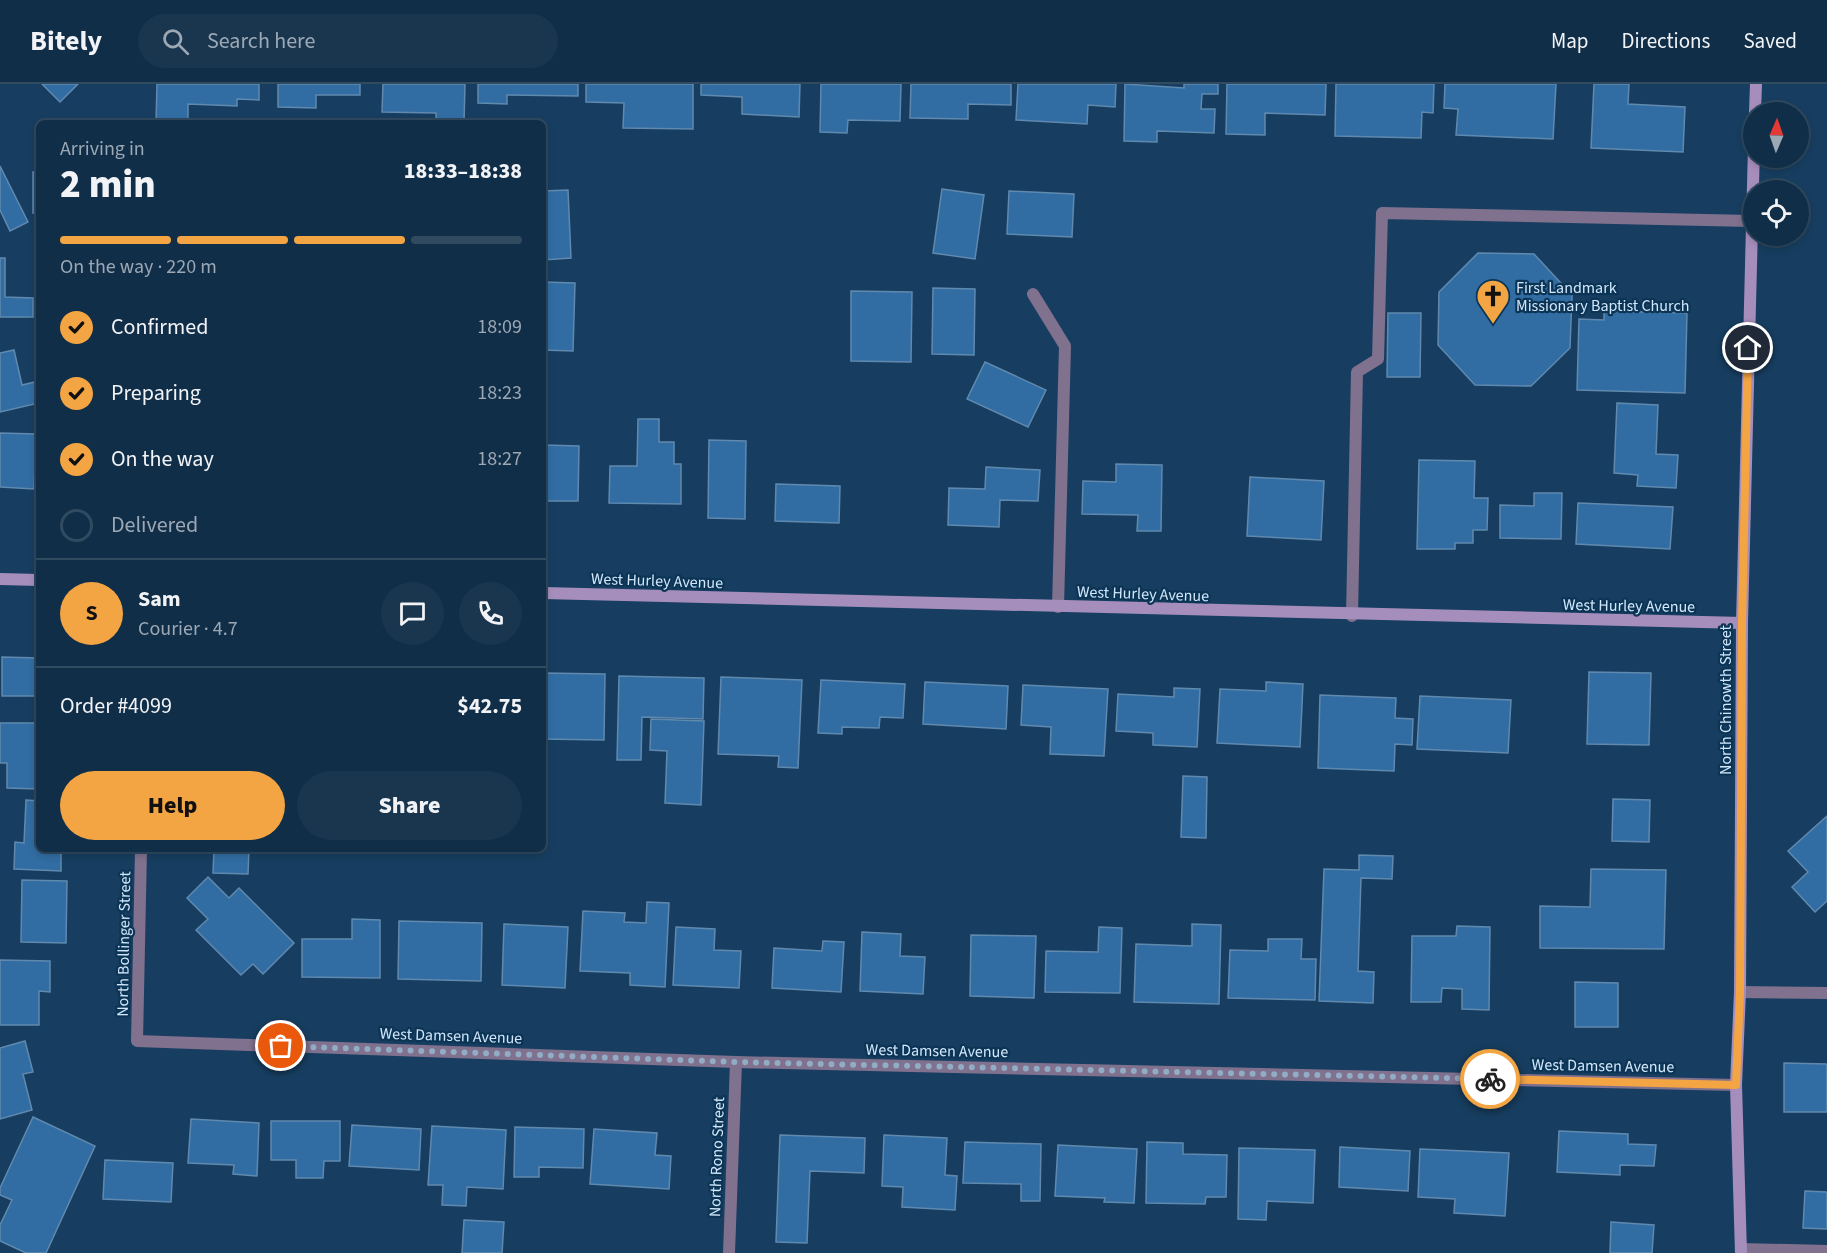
<!DOCTYPE html>
<meta charset="utf-8">
<style>
:root{--surface:#112e48;--page:#1a364f;--text:#f1f3f6;--muted:#9ca8b4;--line:#304a60;--accent:#f3a443}
body{margin:0;font-family:"Source Sans 3",sans-serif;background:var(--page);color:var(--text);height:100vh;display:flex;flex-direction:column;font-size:22px;white-space:nowrap}
*{box-sizing:border-box;margin:0}
p{font-size:20px;color:var(--muted)}
.icon{flex:none;width:33px;height:33px;fill:none;stroke:currentColor;stroke-width:2;stroke-linecap:round;stroke-linejoin:round}
.map{position:relative;flex:1;overflow:hidden}
.sheet{position:absolute;left:36px;top:36px;width:510px;height:732px;display:flex;flex-direction:column;background:var(--surface);border-radius:9px;box-shadow:0 3px 9px #0003,0 0 0 2px var(--line)}
.sheet>*{flex:none}
.needle{width:39px;rotate:2deg}
.controls{position:absolute;left:1743px;top:18px;display:grid;gap:12px}
.controls a{display:grid;place-items:center;width:66px;height:66px;border-radius:50%;background:var(--surface);box-shadow:0 3px 9px #0003,0 0 0 2px var(--line);font-size:30px}
.pin{position:absolute;display:grid;place-items:center;width:51px;height:51px;color:#fff;margin:-26px;border:3px solid #fff;border-radius:50%;box-shadow:0 2px 6px #0007}
.courier{position:absolute;display:grid;place-items:center;width:60px;height:60px;margin:-30px;border:4px solid #f3a443;border-radius:50%;background:#fff;color:#222;box-shadow:0 2px 8px #0007}
.head em{font-style:normal;font-weight:800}
.head div{display:flex;flex-direction:column-reverse}
.head{display:flex;align-items:center;justify-content:space-between;height:102px;padding:0 24px}
h1{font-size:39px;font-weight:800;line-height:45px}
.bar{display:grid;grid-template-columns:repeat(4,1fr);gap:9px 6px;align-content:center;height:72px;padding:0 24px}
.bar i{height:8px;border-radius:4px;background:var(--line)}
.bar .on{background:var(--accent)}
.bar p{grid-column:span 4}
.line{display:flex;align-items:center;gap:15px;padding:0 24px;border-top:2px solid var(--line)}
.line div{flex:1}
.round{display:grid;place-items:center;flex:none;width:63px;height:63px;border-radius:32px;background:var(--page)}
ol{padding:0 24px;list-style:none}
li{display:flex;align-items:center;gap:18px;height:66px}
li p{margin-inline-start:auto}
li .icon{padding:6px;border-radius:50%;background:var(--accent);color:#111;stroke-width:4}
li:last-child{color:var(--muted)}
li i{width:33px;height:33px;border:3px solid var(--line);border-radius:50%}
.action{display:flex;gap:12px;margin-top:auto;padding:12px 24px}
.action a{flex:1;height:69px;border-radius:36px;background:var(--accent);color:#111;font-size:24px;font-weight:800;line-height:69px;text-align:center}
.action a+a{background:var(--page);color:var(--text)}
header{display:flex;align-items:center;gap:36px;box-sizing:border-box;height:84px;padding:0 30px;background:var(--surface);border-bottom:2px solid var(--line)}
header strong{font-size:28px}
nav{display:flex;gap:33px;margin-inline-start:auto;font-size:21px}
.search{width:420px;height:54px;background:var(--page);display:flex;align-items:center;gap:15px;box-sizing:border-box;padding:0 21px;border-radius:33px;color:var(--muted);font-size:22px}
.map>svg:first-child{display:block}
</style>
<header>
<strong>Bitely</strong>
<div class="search"><svg class="icon" aria-label="search" viewBox="0 0 24 24"><circle cx="10" cy="10" r="6"/><path d="M15 15l6 6"/></svg>Search here</div>
<nav><a>Map</a><a>Directions</a><a>Saved</a></nav>
</header>
<div class="map">
<svg width="1827" height="1169" viewBox="0 0 1827 1169">
<rect width="100%" height="100%" fill="#173e60"/>
<!-- building -->
<g fill="#316da2" stroke="#6089af" stroke-width="1.5">
<polygon points="42,0 78,0 60,18"/>
<polygon points="157,0 259,0 259,16 237,15 237,22 188,20 188,39 156,39"/>
<polygon points="278,0 360,0 360,11 316,11 316,24 278,23"/>
<polygon points="383,0 465,0 464,39 436,39 436,29 382,28"/>
<polygon points="478,0 578,0 578,12 507,11 507,20 478,19"/>
<polygon points="586,0 693,0 693,45 623,44 624,19 586,18"/>
<polygon points="701,0 800,0 799,33 742,30 742,13 701,11"/>
<polygon points="821,0 901,0 900,37 848,36 847,49 820,48"/>
<polygon points="911,0 1011,0 1011,21 968,20 968,35 910,34"/>
<polygon points="1018,0 1116,0 1115,23 1088,21 1087,40 1016,36"/>
<polygon points="1125,0 1184,4 1184,0 1218,0 1218,10 1202,10 1201,25 1215,25 1214,49 1157,47 1157,58 1124,57"/>
<polygon points="1227,0 1326,0 1325,31 1265,29 1265,51 1226,50"/>
<polygon points="1336,0 1434,0 1433,29 1422,28 1421,54 1335,52"/>
<polygon points="1445,0 1556,0 1553,55 1456,51 1458,25 1444,24"/>
<polygon points="1594,0 1629,0 1628,20 1685,23 1683,68 1591,64"/>
<polygon points="0,82 28,138 10,147 0,126"/>
<rect x="33" y="88" width="6" height="41"/>
<polygon points="942,105 984,111 975,175 933,169"/>
<polygon points="568,106 571,174 543,176 543,107"/>
<polygon points="1009,107 1074,110 1072,153 1007,150"/>
<polygon points="1478,169 1534,170 1572,211 1570,264 1531,302 1475,301 1438,261 1439,208"/>
<polygon points="0,174 5,174 5,213 33,214 33,233 0,233"/>
<polygon points="543,198 575,199 573,267 543,266"/>
<polygon points="933,204 975,205 974,271 932,270"/>
<polygon points="851,207 912,208 911,278 851,277"/>
<polygon points="1604,227 1687,229 1685,309 1577,306 1579,235 1604,236"/>
<polygon points="1388,229 1421,229 1420,293 1387,293"/>
<polygon points="14,266 22,301 39,297 39,319 0,328 0,269"/>
<polygon points="985,278 1046,306 1028,343 967,315"/>
<polygon points="1617,319 1658,321 1656,370 1678,371 1676,404 1637,402 1638,391 1614,389"/>
<polygon points="638,335 659,335 659,358 674,358 674,380 681,380 681,420 609,419 610,382 637,382"/>
<polygon points="0,349 36,350 34,405 0,403"/>
<polygon points="39,352 39,423 36,423"/>
<polygon points="709,356 746,357 745,435 708,434"/>
<polygon points="544,361 579,362 578,417 543,417"/>
<polygon points="1419,376 1475,377 1474,414 1488,414 1487,446 1473,446 1473,459 1455,459 1455,465 1417,465"/>
<polygon points="1116,380 1162,381 1161,447 1137,447 1138,431 1082,430 1083,397 1116,398"/>
<polygon points="986,383 1040,386 1038,417 1000,416 999,443 948,441 949,404 985,405"/>
<polygon points="1250,393 1324,397 1321,456 1247,452"/>
<polygon points="776,400 840,402 839,439 775,437"/>
<polygon points="1534,409 1562,409 1561,455 1500,454 1500,421 1534,422"/>
<polygon points="1578,419 1673,423 1670,465 1576,460"/>
<polygon points="2,573 39,574 39,612 2,612"/>
<polygon points="1589,588 1651,589 1649,661 1587,660"/>
<polygon points="543,589 605,590 604,656 543,655"/>
<polygon points="619,592 704,594 703,635 642,633 641,676 617,676"/>
<polygon points="721,593 802,596 798,684 778,683 779,672 718,670"/>
<polygon points="821,596 905,600 903,634 880,633 879,644 842,643 842,650 818,649"/>
<polygon points="925,598 1008,602 1006,645 923,640"/>
<polygon points="1266,598 1303,600 1300,663 1217,659 1220,605 1266,607"/>
<polygon points="1023,601 1108,605 1104,672 1050,670 1051,643 1021,641"/>
<polygon points="1174,604 1200,605 1197,663 1153,661 1153,649 1116,647 1118,610 1174,613"/>
<polygon points="1320,611 1396,614 1395,634 1413,635 1412,661 1395,660 1394,687 1318,684"/>
<polygon points="1420,612 1511,616 1508,669 1417,665"/>
<polygon points="651,635 704,637 701,721 665,719 667,667 650,666"/>
<polygon points="0,639 39,639 39,705 7,704 7,679 0,679"/>
<polygon points="1183,692 1207,693 1206,754 1181,753"/>
<polygon points="1613,715 1650,716 1649,758 1612,757"/>
<polygon points="26,716 39,717 39,765 61,765 61,787 14,785 15,758 24,759"/>
<polygon points="1827,732 1827,817 1815,828 1792,803 1808,788 1788,767"/>
<polygon points="214,765 249,765 248,790 213,789"/>
<polygon points="1359,771 1393,772 1392,795 1361,794 1358,887 1374,888 1373,919 1319,917 1324,785 1359,786"/>
<polygon points="1591,785 1666,786 1664,865 1540,864 1540,822 1590,823"/>
<polygon points="208,793 229,814 239,804 294,859 263,890 253,880 241,891 196,846 208,835 187,814"/>
<polygon points="22,796 67,797 66,859 21,858"/>
<polygon points="647,818 669,819 665,903 630,901 630,889 580,887 583,827 625,829 624,838 646,839"/>
<polygon points="352,835 380,836 380,894 302,893 302,855 352,855"/>
<polygon points="399,837 482,839 481,897 398,895"/>
<polygon points="504,840 568,843 565,904 502,901"/>
<polygon points="1192,840 1221,841 1219,920 1134,918 1136,860 1192,862"/>
<polygon points="1457,842 1490,843 1489,926 1462,925 1462,905 1442,904 1441,918 1411,918 1412,852 1456,852"/>
<polygon points="676,843 715,845 714,866 741,867 739,904 673,901"/>
<polygon points="1099,843 1122,844 1120,909 1045,908 1046,867 1098,868"/>
<polygon points="862,848 901,850 900,872 925,873 923,910 860,907"/>
<polygon points="971,851 1036,852 1034,914 970,912"/>
<polygon points="1268,855 1302,855 1301,875 1316,875 1315,916 1228,914 1230,866 1268,867"/>
<polygon points="823,857 844,858 841,908 772,904 774,864 822,867"/>
<polygon points="0,876 50,877 50,908 39,907 39,941 0,941"/>
<polygon points="1575,898 1618,899 1618,943 1575,943"/>
<polygon points="25,957 33,988 23,990 32,1026 0,1035 0,964"/>
<polygon points="1784,979 1827,980 1827,1028 1784,1028"/>
<polygon points="33,1033 95,1062 46,1169 26,1169 0,1157 0,1141 12,1116 0,1111 0,1104"/>
<polygon points="191,1035 259,1039 257,1092 233,1090 234,1081 188,1079"/>
<polygon points="271,1037 340,1037 340,1077 324,1077 323,1094 296,1094 296,1076 271,1076"/>
<polygon points="352,1041 421,1045 419,1086 349,1082"/>
<polygon points="432,1042 506,1046 503,1105 467,1103 466,1122 442,1121 443,1101 428,1101"/>
<polygon points="515,1043 584,1045 583,1084 539,1083 539,1093 514,1093"/>
<polygon points="594,1045 657,1049 655,1071 671,1072 669,1105 590,1100"/>
<polygon points="1559,1047 1628,1050 1628,1060 1656,1061 1654,1082 1620,1081 1620,1091 1557,1088"/>
<polygon points="780,1051 865,1054 864,1089 810,1087 807,1159 776,1158"/>
<polygon points="884,1051 947,1054 945,1091 957,1092 955,1126 902,1123 903,1103 882,1102"/>
<polygon points="965,1058 1041,1060 1040,1117 1021,1117 1021,1100 963,1099"/>
<polygon points="1147,1058 1183,1059 1183,1070 1227,1071 1226,1113 1206,1113 1205,1120 1146,1119"/>
<polygon points="1058,1061 1137,1065 1134,1119 1104,1118 1105,1114 1055,1112"/>
<polygon points="1340,1063 1410,1067 1408,1107 1339,1103"/>
<polygon points="1239,1064 1315,1066 1313,1119 1267,1117 1266,1136 1238,1135"/>
<polygon points="1420,1065 1509,1069 1505,1132 1454,1129 1455,1115 1418,1113"/>
<polygon points="105,1076 173,1079 171,1118 103,1115"/>
<polygon points="1805,1107 1827,1108 1827,1145 1803,1144"/>
<polygon points="464,1136 504,1138 502,1169 462,1169"/>
<polygon points="1611,1138 1654,1141 1652,1169 1610,1169"/>
</g>
<g fill="none" stroke-linecap="round" stroke-linejoin="round">
<!-- lane -->
<g stroke="#80718e" stroke-width="12">
<polyline points="1033,210 1065,262 1058,523"/>
<polyline points="1352,532 1357,288 1378,275 1382,129 1751,137"/>
<polyline points="1741,1165 1827,1167"/>
</g>
<!-- street -->
<g stroke="#80718e" stroke-width="12">
<polyline points="141,765 137,957 736,978 1736,1001"/>
<polyline points="1740,908 1827,909"/>
<polyline points="729,1169 736,978"/>
</g>
<!-- secondary -->
<g stroke="#a68ebc" stroke-width="12">
<polyline points="1755,28 1756,0"/>
<polyline points="0,495 39,496"/>
<polyline points="543,509 1742,539"/>
<polyline points="1741,1169 1736,1001 1740,908 1742,539 1754,62"/>
</g>
</g>
<g fill="none" stroke-linecap="round" stroke-linejoin="round">
<!-- done -->
<polyline stroke="#91acc5" stroke-width="6" stroke-dasharray="0 10.8" points="281,962 736,978 1490,995"/>
<!-- route -->
<polyline stroke="#f3a443" stroke-width="8" points="1490,995 1736,1001 1740,908 1742,539 1748,264"/>
</g>
<!-- icons -->
<defs>
<g id="church-pin" transform="scale(1.725)"><path d="M0 17L-7.5 6A9.5 9.5 0 1 1 7.5 6Z" fill="#f3a443" stroke="#0b3455"/><path d="M-1.2-6h2.4v3.5h3.3v2.4h-3.3V6h-2.4V-.1h-3.3v-2.4h3.3Z" fill="#111"/></g>
</defs>
<g fill-rule="evenodd">
<use href="#church-pin" x="1493" y="212"/>
</g>
<g text-anchor="middle" stroke-width="4.5" stroke-linejoin="round" paint-order="stroke">
<!-- poi labels -->
<g font-size="16" fill="#d2e7fc" stroke="#0b3455" text-anchor="start">
<text x="1516" y="209">First Landmark<tspan x="1516" dy="18">Missionary Baptist Church</tspan></text>
</g>
<!-- street labels -->
<g font-size="16" fill="#d2e7fc" stroke="#0b3455">
<text transform="translate(657 496) rotate(2)" y="6">West Hurley Avenue</text>
<text transform="translate(1143 509) rotate(2)" y="6">West Hurley Avenue</text>
<text transform="translate(1629 521) rotate(1)" y="6">West Hurley Avenue</text>
<text transform="translate(1725 616) rotate(-90)" y="6">North Chinowth Street</text>
<text transform="translate(123 860) rotate(-89)" y="6">North Bollinger Street</text>
<text transform="translate(451 951) rotate(2)" y="6">West Damsen Avenue</text>
<text transform="translate(937 966) rotate(1)" y="6">West Damsen Avenue</text>
<text transform="translate(1603 981) rotate(1)" y="6">West Damsen Avenue</text>
<text transform="translate(716 1073) rotate(-88)" y="6">North Rono Street</text>
</g>
</g>
</svg>
<div class="controls">
<a><svg class="needle" viewBox="-14 -14 28 28"><path d="M0-13l5 13h-10z" fill="#e53935"/><path d="M0 13l5-13h-10z" fill="#9ca8b4"/></svg></a>
<a><svg class="icon" aria-label="locate" viewBox="0 0 24 24"><circle cx="12" cy="12" r="6"/><path d="M12 2v4M12 18v4M2 12h4M18 12h4"/></svg></a>
</div>
<div class="pin" style="left:281px;top:962px;background:#ea580c"><svg class="icon" aria-label="bag" viewBox="0 0 24 24"><path d="M5 8h14l-1 12H6zM9 8a3 3 0 0 1 6 0"/></svg></div>
<div class="pin" style="left:1748px;top:264px;background:#1f2937"><svg class="icon" aria-label="home" viewBox="0 0 24 24"><path d="M3 11l9-7 9 7M6 9v11h12V9"/></svg></div>
<div class="courier" style="left:1490px;top:995px"><svg class="icon" aria-label="bike" viewBox="0 0 24 24"><circle cx="6" cy="16" r="4"/><circle cx="18" cy="16" r="4"/><path d="M6 16l4-8h5l3 8M10 8l3 8H6M13 5h3"/></svg></div>
<section class="sheet">
<div class="head"><div><h1>2 min</h1><p>Arriving in</p></div><em>18:33–18:38</em></div>
<div class="bar"><i class="on"></i><i class="on"></i><i class="on"></i><i></i><p>On the way · 220 m</p></div>
<ol>
<li><svg class="icon" aria-label="check" viewBox="0 0 24 24"><path d="M5 12l5 5 9-10"/></svg>Confirmed<p>18:09</p></li>
<li><svg class="icon" aria-label="check" viewBox="0 0 24 24"><path d="M5 12l5 5 9-10"/></svg>Preparing<p>18:23</p></li>
<li><svg class="icon" aria-label="check" viewBox="0 0 24 24"><path d="M5 12l5 5 9-10"/></svg>On the way<p>18:27</p></li>
<li><i></i>Delivered</li>
</ol>
<div class="line" style="height:108px"><b class="round" style="background:var(--accent);color:#111">S</b><div><b>Sam</b><p>Courier · 4.7</p></div><a class="round"><svg class="icon" aria-label="chat" viewBox="0 0 24 24"><path d="M4 5h16v11H9l-5 4z"/></svg></a><a class="round"><svg class="icon" aria-label="phone" viewBox="0 0 24 24"><path d="M5 4h4l2 5-3 2q2 4 5 5l2-3 5 2v4C11 20 4 13 5 4z"/></svg></a></div>
<div class="line" style="height:78px"><div>Order #4099</div><b>$42.75</b></div>
<div class="action"><a>Help</a><a>Share</a></div>
</section>
</div>
